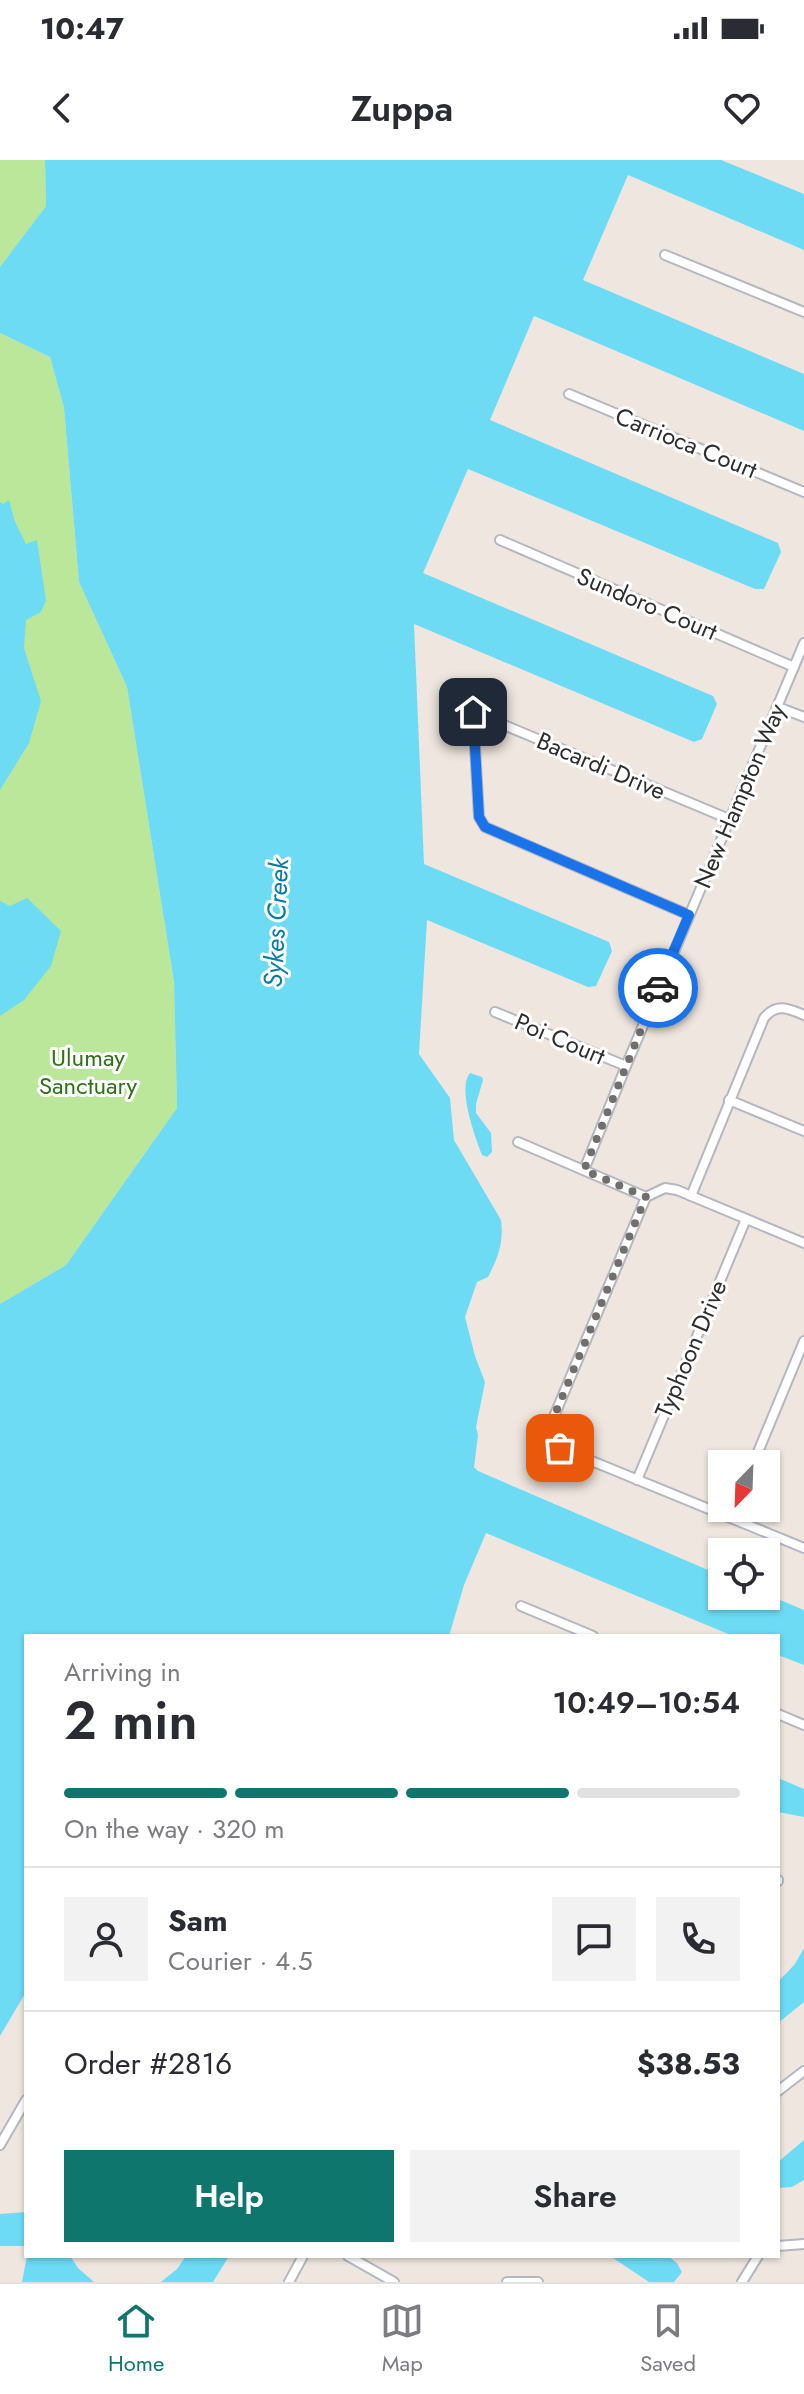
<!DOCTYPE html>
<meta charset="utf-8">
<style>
:root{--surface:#fff;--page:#f2f2f3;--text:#2b2b33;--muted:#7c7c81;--line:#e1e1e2;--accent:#0f766e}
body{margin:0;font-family:Jost,sans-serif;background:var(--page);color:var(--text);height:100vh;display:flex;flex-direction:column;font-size:30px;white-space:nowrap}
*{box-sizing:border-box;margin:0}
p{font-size:26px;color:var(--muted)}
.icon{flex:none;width:44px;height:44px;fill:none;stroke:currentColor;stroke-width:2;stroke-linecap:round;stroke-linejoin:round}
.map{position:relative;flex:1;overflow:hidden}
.drawer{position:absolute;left:24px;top:1474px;width:756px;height:624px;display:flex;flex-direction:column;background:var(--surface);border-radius:0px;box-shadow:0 2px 6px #0004}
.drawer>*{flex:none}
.needle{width:52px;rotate:203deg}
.fabs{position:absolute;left:708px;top:1290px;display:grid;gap:16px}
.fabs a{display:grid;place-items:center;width:72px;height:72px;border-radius:0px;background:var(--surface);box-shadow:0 2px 6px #0004;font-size:40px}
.pin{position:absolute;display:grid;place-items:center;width:68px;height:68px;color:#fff;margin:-34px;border-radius:16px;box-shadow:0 4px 12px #0006}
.courier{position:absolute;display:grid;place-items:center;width:80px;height:80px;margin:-40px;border:6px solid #1a73e8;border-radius:50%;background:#fff;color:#222;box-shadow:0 2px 10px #0007}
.summary em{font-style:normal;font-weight:600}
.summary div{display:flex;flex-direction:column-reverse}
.summary{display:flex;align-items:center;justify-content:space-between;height:136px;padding:0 40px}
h1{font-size:52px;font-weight:600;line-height:60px}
.bar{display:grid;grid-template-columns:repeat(4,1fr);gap:12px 8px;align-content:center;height:96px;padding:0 40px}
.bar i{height:10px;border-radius:6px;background:var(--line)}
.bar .active{background:var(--accent)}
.bar p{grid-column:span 4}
.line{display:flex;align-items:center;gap:20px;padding:0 40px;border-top:2px solid var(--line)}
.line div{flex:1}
.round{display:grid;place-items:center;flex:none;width:84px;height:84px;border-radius:0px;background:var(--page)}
.primary-button{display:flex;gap:16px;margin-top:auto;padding:16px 40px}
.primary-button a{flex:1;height:92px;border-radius:0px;background:var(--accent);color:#fff;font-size:32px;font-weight:600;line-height:92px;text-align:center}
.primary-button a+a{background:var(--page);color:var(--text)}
.status{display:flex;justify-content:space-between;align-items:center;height:56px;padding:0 40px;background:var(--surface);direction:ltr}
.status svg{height:22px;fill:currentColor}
header{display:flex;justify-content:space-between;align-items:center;height:104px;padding:0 40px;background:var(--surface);font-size:36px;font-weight:600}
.menu{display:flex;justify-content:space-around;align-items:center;height:112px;border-top:2px solid var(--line);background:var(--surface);font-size:22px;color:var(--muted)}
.menu a{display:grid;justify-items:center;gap:4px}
.menu .active{color:var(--accent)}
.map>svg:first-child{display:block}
</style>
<div class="status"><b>10:47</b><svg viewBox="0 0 49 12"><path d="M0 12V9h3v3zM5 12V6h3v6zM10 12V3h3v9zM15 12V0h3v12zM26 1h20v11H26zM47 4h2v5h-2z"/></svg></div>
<header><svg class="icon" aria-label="back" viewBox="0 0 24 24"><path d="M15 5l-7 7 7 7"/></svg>Zuppa<svg class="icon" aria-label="heart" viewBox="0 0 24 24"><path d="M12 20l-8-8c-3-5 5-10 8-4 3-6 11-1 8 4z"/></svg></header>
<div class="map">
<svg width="804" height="2122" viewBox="0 0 804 2122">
<rect width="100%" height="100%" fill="#efe7df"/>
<!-- green -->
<g fill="#bae79a">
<polygon points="0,0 45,0 46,46 0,107"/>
<polygon points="0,173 50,197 64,248 79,422 127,527 174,822 177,948 66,1105 0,1144"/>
</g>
<!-- water -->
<g fill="#6edbf5">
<path d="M45 0H721L804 34V90L628 15 583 120 804 214V271L534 156 490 260 778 383 781 392 764 429H755L468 309 423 413 713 536 717 544 702 579 694 582 414 464 424 704 609 782 612 791 596 826 588 827 427 760 419 894 450 938 454 980 501 1060C504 1082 498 1098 488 1117L477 1122 465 1157 475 1196 485 1222 476 1267 478 1275 474 1307 478 1311 722 1416V1436H766V1434L804 1450V1505L778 1495V1476H733L486 1373 464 1425 449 1476H26V1832L0 1876V1144L66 1105 177 948 174 822 127 527 79 422 64 248 50 197 0 173V107L46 46Z"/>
<polygon points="9,340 15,362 26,384 37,380 46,441 41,452 26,460 24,488 41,541 29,583 0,630 0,342 3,344"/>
<polygon points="27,738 61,771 51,806 24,840 0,856 0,741 10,746"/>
<path d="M470 913 482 917 483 920 476 944V953L491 973 492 992 487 997 482 995C475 977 457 928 470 913Z"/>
<polygon points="778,1618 804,1629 804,1657 778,1652"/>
<polygon points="804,1788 804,1842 778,1863 778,1822 795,1804"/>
<polygon points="804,1980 804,2020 792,2027 778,2028 778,2002"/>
<polygon points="26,2052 26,2086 0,2086 0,2054"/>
<polygon points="27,2096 70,2096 78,2108 94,2122 22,2122"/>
<polygon points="186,2096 229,2096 213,2122 161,2122 177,2109"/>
<polygon points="610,2096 668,2096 677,2103 682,2112 674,2122 649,2122"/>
</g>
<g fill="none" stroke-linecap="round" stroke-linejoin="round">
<!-- street casing -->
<g stroke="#b3b7c1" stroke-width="12">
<g id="street">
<polyline points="665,95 804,152"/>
<polyline points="569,234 804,332"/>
<polyline points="500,380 794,507"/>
<polyline points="778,547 804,557"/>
<polyline points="689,755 485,667 479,657 473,552 729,659"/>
<polyline points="495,852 626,906"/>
<polyline points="729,940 804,971"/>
<polyline points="518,982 646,1037 665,1028 677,1030 804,1083"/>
<polyline points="584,1010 626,906 804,483"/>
<path d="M691 1036 764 858C776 843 788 848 804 855"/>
<polyline points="646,1037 550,1266 554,1282 560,1288 804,1388"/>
<polyline points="753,1304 804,1181"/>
<polyline points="637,1320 746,1059"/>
<polyline points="521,1446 593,1476"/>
<polyline points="778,1554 804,1565"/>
<polyline points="778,1721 778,1720"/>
<polyline points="778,1931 804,1911"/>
<polyline points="0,1985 26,1940"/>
<polyline points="778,2086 804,2084"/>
<polyline points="348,2096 394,2122"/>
<polyline points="289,2122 303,2096"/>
<polyline points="507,2122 538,2122"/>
<polyline points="742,2122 758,2096"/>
</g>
</g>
<!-- street -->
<use href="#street" stroke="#fff" stroke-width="8"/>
</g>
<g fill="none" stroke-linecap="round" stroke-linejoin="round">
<!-- done -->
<polyline stroke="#716e6b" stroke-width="8" stroke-dasharray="0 14.4" points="560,1288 554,1282 550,1266 646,1037 584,1010 658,828"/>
<!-- route -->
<polyline stroke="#1a73e8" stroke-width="10" points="473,552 479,657 485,667 689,755 658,828"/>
</g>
<g text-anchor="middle" stroke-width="6" stroke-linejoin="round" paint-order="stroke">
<!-- street labels -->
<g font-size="24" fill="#2d2d2d" stroke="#fff">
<text transform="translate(686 283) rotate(22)" y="8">Carrioca Court</text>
<text transform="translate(647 444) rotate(23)" y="8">Sundoro Court</text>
<text transform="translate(601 606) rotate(23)" y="8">Bacardi Drive</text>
<text transform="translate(740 636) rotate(-67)" y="8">New Hampton Way</text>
<text transform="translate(560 879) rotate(23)" y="8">Poi Court</text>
<text transform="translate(691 1189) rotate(-67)" y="8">Typhoon Drive</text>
</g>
<!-- park labels -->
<g font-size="24" fill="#307017" stroke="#fff">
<text x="88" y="906">Ulumay<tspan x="88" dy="28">Sanctuary</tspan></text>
</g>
<!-- water labels -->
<g font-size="26" font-style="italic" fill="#077ba7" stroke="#fff">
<text transform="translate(276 763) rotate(-87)" y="9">Sykes Creek</text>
</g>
</g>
</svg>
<div class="fabs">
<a><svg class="needle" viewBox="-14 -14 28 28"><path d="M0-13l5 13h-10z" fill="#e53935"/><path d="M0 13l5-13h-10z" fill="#7c7c81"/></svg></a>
<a><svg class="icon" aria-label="locate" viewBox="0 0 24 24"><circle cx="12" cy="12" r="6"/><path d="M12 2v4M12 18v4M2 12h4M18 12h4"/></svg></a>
</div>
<div class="pin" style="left:560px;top:1288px;background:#ea580c"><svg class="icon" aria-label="bag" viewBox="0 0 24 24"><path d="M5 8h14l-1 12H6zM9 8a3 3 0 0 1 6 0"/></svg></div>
<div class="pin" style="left:473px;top:552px;background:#1f2937"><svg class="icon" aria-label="home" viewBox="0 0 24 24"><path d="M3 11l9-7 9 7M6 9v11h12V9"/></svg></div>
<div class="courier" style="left:658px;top:828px"><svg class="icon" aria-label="car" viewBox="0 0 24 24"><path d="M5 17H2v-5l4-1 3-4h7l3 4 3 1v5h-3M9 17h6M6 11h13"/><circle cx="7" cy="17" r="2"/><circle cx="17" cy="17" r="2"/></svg></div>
<section class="drawer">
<div class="summary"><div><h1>2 min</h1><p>Arriving in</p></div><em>10:49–10:54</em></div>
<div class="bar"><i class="active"></i><i class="active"></i><i class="active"></i><i></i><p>On the way · 320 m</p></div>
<div class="line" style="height:144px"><a class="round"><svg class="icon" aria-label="person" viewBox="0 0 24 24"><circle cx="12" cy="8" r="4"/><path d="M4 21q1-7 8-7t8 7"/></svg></a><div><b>Sam</b><p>Courier · 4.5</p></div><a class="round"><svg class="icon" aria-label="chat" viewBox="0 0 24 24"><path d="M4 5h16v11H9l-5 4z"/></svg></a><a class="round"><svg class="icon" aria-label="phone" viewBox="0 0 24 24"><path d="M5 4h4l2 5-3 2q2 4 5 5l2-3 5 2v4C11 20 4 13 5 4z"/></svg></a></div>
<div class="line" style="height:104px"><div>Order #2816</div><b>$38.53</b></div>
<div class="primary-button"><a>Help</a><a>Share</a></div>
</section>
</div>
<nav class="menu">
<a class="active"><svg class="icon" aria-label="home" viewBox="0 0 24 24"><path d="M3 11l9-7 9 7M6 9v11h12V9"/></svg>Home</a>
<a><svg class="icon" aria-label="map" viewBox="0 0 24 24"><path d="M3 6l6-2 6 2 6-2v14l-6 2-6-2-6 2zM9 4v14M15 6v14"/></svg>Map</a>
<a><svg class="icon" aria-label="saved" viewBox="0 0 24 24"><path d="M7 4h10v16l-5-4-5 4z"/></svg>Saved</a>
</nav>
